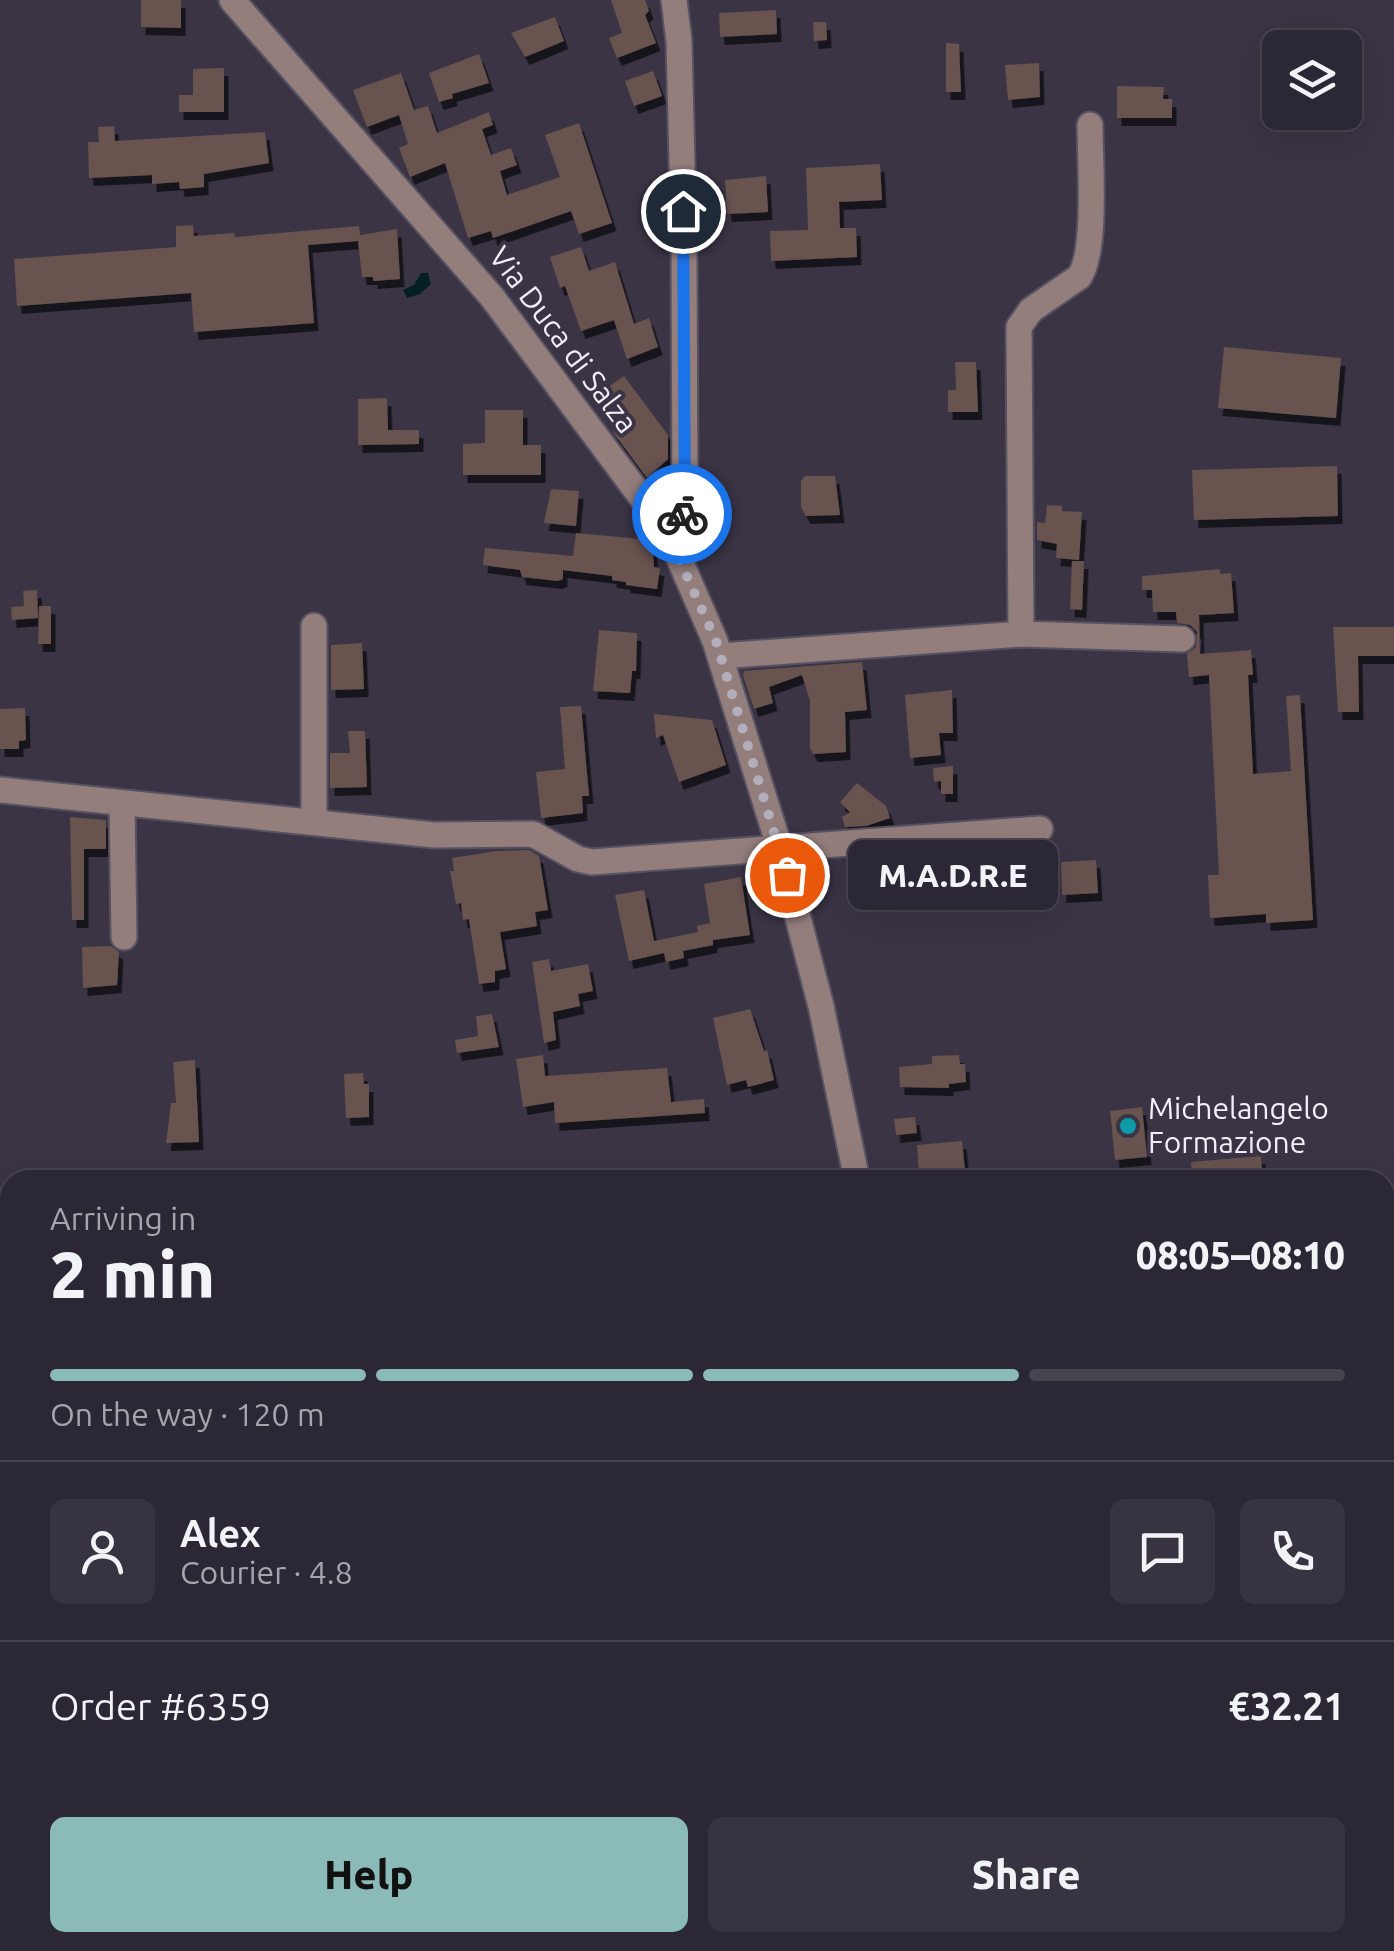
<!DOCTYPE html>
<meta charset="utf-8">
<style>
:root{--surface:#2c2734;--page:#383340;--text:#f1f3f6;--muted:#a6a5ac;--line:#48444f;--accent:#8bbbb9}
body{margin:0;font-family:Ubuntu,sans-serif;background:var(--page);color:var(--text);height:100vh;display:flex;flex-direction:column;font-size:38px;white-space:nowrap}
*{box-sizing:border-box;margin:0}
p{font-size:32px;color:var(--muted)}
.icon{flex:none;width:55px;height:55px;fill:none;stroke:currentColor;stroke-width:2;stroke-linecap:round;stroke-linejoin:round}
.map{position:relative;flex:1;overflow:hidden}
.panel{position:absolute;left:0px;top:1170px;width:1395px;height:782px;display:flex;flex-direction:column;background:var(--surface);border-radius:30px 30px 0 0;box-shadow:0 10px 40px #0002,0 0 0 2px var(--line)}
.panel>*{flex:none}
.tools{position:absolute;left:1262px;top:30px;display:grid;gap:20px}
.tools a{display:grid;place-items:center;width:100px;height:100px;border-radius:15px;background:var(--surface);box-shadow:0 10px 40px #0002,0 0 0 2px var(--line);font-size:50px}
.pin{position:absolute;display:grid;place-items:center;width:85px;height:85px;color:#fff;margin:-42px;border:5px solid #fff;border-radius:50%;box-shadow:0 2px 10px #0007}
.courier{position:absolute;display:grid;place-items:center;width:100px;height:100px;margin:-50px;border:8px solid #1a73e8;border-radius:50%;background:#fff;color:#222;box-shadow:0 2px 12px #0007}
.bubble{position:absolute;height:70px;border-radius:15px;background:var(--surface);box-shadow:0 10px 40px #0002,0 0 0 2px var(--line);font-size:32px;font-weight:800;line-height:70px;text-align:center}
.headline em{font-style:normal;font-weight:800}
.headline div{display:flex;flex-direction:column-reverse}
.headline{display:flex;align-items:center;justify-content:space-between;height:170px;padding:0 50px}
h1{font-size:65px;font-weight:800;line-height:75px}
.bar{display:grid;grid-template-columns:repeat(4,1fr);gap:15px 10px;align-content:center;height:120px;padding:0 50px}
.bar i{height:12px;border-radius:8px;background:var(--line)}
.bar .active{background:var(--accent)}
.bar p{grid-column:span 4}
.line{display:flex;align-items:center;gap:25px;padding:0 50px;border-top:2px solid var(--line)}
.line div{flex:1}
.round{display:grid;place-items:center;flex:none;width:105px;height:105px;border-radius:15px;background:var(--page)}
.cta{display:flex;gap:20px;margin-top:auto;padding:20px 50px}
.cta a{flex:1;height:115px;border-radius:15px;background:var(--accent);color:#111;font-size:40px;font-weight:800;line-height:115px;text-align:center}
.cta a+a{background:var(--page);color:var(--text)}
.map>svg:first-child{display:block}
</style>
<div class="map">
<svg width="1394" height="1951" viewBox="0 0 1394 1951">
<defs>
<filter id="shadow"><feDropShadow dx="4.5" dy="8" stdDeviation="0" flood-color="#0009"/></filter>
</defs>
<rect width="100%" height="100%" fill="#3a3445"/>
<!-- green -->
<polygon fill="#384d39" points="0,1274 10,1275 10,1447 0,1446"/>
<!-- water -->
<polygon fill="#032122" points="421,273 428,273 431,284 420,294 407,298 403,290 414,285"/>
<!-- building -->
<g fill="#685250" filter="url(#shadow)">
<polygon points="141,0 181,0 181,28 141,27"/>
<polygon points="611,0 645,0 649,11 645,15 656,43 617,58 609,38 622,33"/>
<polygon points="776,10 777,34 720,37 719,13"/>
<polygon points="555,17 564,41 525,57 511,33"/>
<polygon points="813,22 826,22 827,40 814,41"/>
<polygon points="946,43 959,44 961,92 946,92"/>
<polygon points="479,54 489,83 452,94 453,98 439,102 429,73"/>
<polygon points="1039,63 1040,97 1008,100 1005,65"/>
<polygon points="224,68 224,112 179,112 179,95 193,95 193,69"/>
<polygon points="653,71 662,96 634,106 625,81"/>
<polygon points="401,73 414,110 428,106 437,133 489,112 493,125 482,129 491,155 511,148 517,165 500,171 507,195 560,177 545,135 579,123 612,223 579,234 571,211 493,238 491,231 468,238 445,163 410,177 399,148 408,144 399,115 367,127 353,90"/>
<polygon points="1117,86 1164,87 1163,99 1172,99 1172,118 1117,118"/>
<polygon points="114,126 115,141 265,132 269,163 204,174 204,187 180,189 179,182 152,184 152,175 89,178 88,142 99,142 98,127"/>
<polygon points="880,164 882,200 839,202 840,228 856,228 857,257 771,261 770,231 808,230 806,168"/>
<polygon points="766,176 768,212 727,214 725,180"/>
<polygon points="193,225 194,236 234,233 235,237 359,226 360,235 397,229 400,279 373,281 373,277 362,277 358,241 308,245 314,323 194,332 191,293 17,306 14,259 176,247 176,226"/>
<polygon points="581,247 589,271 615,262 634,324 649,318 658,347 627,359 614,320 581,331 565,286 560,288 550,257"/>
<polygon points="1224,347 1341,358 1336,418 1218,408"/>
<polygon points="955,362 976,362 978,412 948,412 948,390 956,390"/>
<polygon points="624,376 668,435 668,459 647,478 613,432 617,428 619,416 601,392"/>
<polygon points="387,398 388,430 419,430 419,444 358,445 358,399"/>
<polygon points="485,410 523,410 523,445 541,445 541,475 463,475 463,444 485,443"/>
<polygon points="1337,466 1338,516 1194,520 1192,470"/>
<polygon points="805,476 835,476 840,515 806,516 801,507 801,481"/>
<polygon points="551,489 579,491 576,526 544,523"/>
<polygon points="1047,505 1062,506 1062,511 1082,512 1079,560 1056,558 1057,544 1037,540 1037,522 1045,523"/>
<polygon points="576,533 652,540 654,567 660,568 657,589 626,585 626,582 612,580 612,576 563,570 563,579 558,581 522,577 520,570 483,565 485,548 573,556"/>
<polygon points="1072,561 1084,561 1082,610 1070,609"/>
<polygon points="1220,569 1220,574 1231,573 1234,613 1199,615 1200,654 1251,650 1253,675 1248,675 1253,774 1291,771 1286,696 1300,695 1313,920 1266,923 1266,914 1210,918 1208,875 1219,875 1209,675 1189,677 1187,654 1196,647 1197,632 1190,625 1177,623 1176,612 1153,612 1152,590 1142,590 1142,576"/>
<polygon points="37,590 38,618 12,620 11,607 24,606 23,591"/>
<polygon points="39,606 51,606 51,644 38,644"/>
<polygon points="1333,627 1394,627 1394,656 1358,656 1359,712 1338,712"/>
<polygon points="599,630 637,633 636,671 632,671 630,693 593,691"/>
<polygon points="362,643 364,689 331,690 331,645"/>
<polygon points="862,662 867,710 845,712 846,752 813,754 810,748 810,701 802,675 769,687 773,703 754,709 743,675 744,671"/>
<polygon points="952,690 953,733 939,733 941,755 910,758 905,695"/>
<polygon points="581,706 589,796 582,796 583,813 541,818 536,772 565,769 560,707"/>
<polygon points="25,708 26,740 19,741 19,749 0,749 0,709"/>
<polygon points="654,714 712,720 726,765 679,782 663,735 656,738"/>
<polygon points="348,731 365,731 367,787 330,788 330,753 350,753"/>
<polygon points="953,766 953,794 941,794 941,781 934,782 933,768"/>
<polygon points="857,783 886,806 890,818 866,826 845,827 842,817 850,812 840,802"/>
<polygon points="70,817 106,820 106,849 84,849 84,920 72,920"/>
<polygon points="529,850 539,856 548,910 535,912 537,926 500,932 506,969 495,971 495,982 479,984 469,919 463,920 461,903 456,904 450,871 454,871 452,858 496,851"/>
<polygon points="886,857 887,898 864,899 862,858"/>
<polygon points="1096,860 1098,893 1062,895 1061,862"/>
<polygon points="741,877 750,935 713,940 713,945 683,951 684,958 666,962 664,953 629,961 615,895 644,890 654,941 698,932 697,926 710,923 704,884"/>
<polygon points="111,946 119,952 117,985 83,988 82,947"/>
<polygon points="549,959 551,971 588,964 593,991 578,994 580,1006 553,1012 556,1040 544,1043 532,962"/>
<polygon points="750,1009 764,1051 767,1050 774,1080 748,1087 746,1080 727,1085 713,1018"/>
<polygon points="492,1014 499,1047 457,1053 455,1040 478,1036 476,1016"/>
<polygon points="543,1055 545,1076 667,1068 671,1102 704,1099 705,1113 555,1123 554,1102 523,1107 516,1059"/>
<polygon points="959,1055 960,1064 965,1064 966,1082 949,1084 949,1088 900,1087 899,1067 932,1064 932,1056"/>
<polygon points="195,1060 199,1142 166,1143 171,1103 176,1103 173,1062"/>
<polygon points="363,1073 364,1084 369,1084 369,1117 346,1118 344,1074"/>
<polygon points="1142,1107 1147,1157 1115,1160 1110,1111"/>
<polygon points="915,1117 917,1133 896,1135 894,1119"/>
<polygon points="962,1141 966,1180 947,1180 947,1173 919,1175 917,1145"/>
<polygon points="1261,1156 1262,1171 1229,1174 1230,1180 1192,1180 1191,1162"/>
</g>
<g fill="none" stroke-linecap="round" stroke-linejoin="round">
<!-- minor casing -->
<g stroke="#575262" stroke-width="29">
<g id="minor">
<polyline points="232,0 492,297 668,533 715,641 780,849 821,1006 857,1180"/>
<polyline points="668,533 678,525 685,505 684,245 679,41 674,0"/>
<path d="M1021 634 1019 327 1031 310 1079 277C1097 254 1090 158 1090 125"/>
<polyline points="720,656 1021,634 1182,639"/>
<polyline points="0,790 434,835 533,834 578,859 592,862 1040,829"/>
<polyline points="122,803 124,937"/>
<polyline points="314,822 314,626"/>
<polyline points="0,1264 10,1265"/>
<polyline points="1385,1293 1394,1293"/>
<polyline points="0,1455 10,1456"/>
<polyline points="915,1942 918,1951"/>
</g>
</g>
<!-- minor -->
<use href="#minor" stroke="#937e7c" stroke-width="25"/>
</g>
<g fill="none" stroke-linecap="round" stroke-linejoin="round">
<!-- done -->
<polyline stroke="#b2aebb" stroke-width="10" stroke-dasharray="0 18" points="682,514 678,525 668,534 716,641 787,875"/>
<!-- route -->
<polyline stroke="#1a73e8" stroke-width="12" points="682,514 685,505 683,211"/>
</g>
<!-- markers -->
<circle fill="#0f9aa8" stroke="#3a3445" stroke-width="4" cx="1128" cy="1126" r="10"/>
<g text-anchor="middle" stroke-width="8" stroke-linejoin="round" paint-order="stroke">
<!-- street labels -->
<g font-size="30" fill="#f2effa" stroke="#3a3445">
<text transform="translate(563 340) rotate(53)" y="10">Via Duca di Salza</text>
</g>
<!-- poi labels -->
<g font-size="30" fill="#f2effa" stroke="#3a3445" text-anchor="start">
<text x="1148" y="1119">Michelangelo<tspan x="1148" dy="34">Formazione</tspan></text>
</g>
</g>
</svg>
<div class="tools">
<a><svg class="icon" aria-label="layers" viewBox="0 0 24 24"><path d="M12 4l9 5-9 5-9-5zM3 14l9 5 9-5"/></svg></a>
</div>
<div class="pin" style="left:787px;top:875px;background:#ea580c"><svg class="icon" aria-label="bag" viewBox="0 0 24 24"><path d="M5 8h14l-1 12H6zM9 8a3 3 0 0 1 6 0"/></svg></div>
<div class="pin" style="left:683px;top:211px;background:#1f2937"><svg class="icon" aria-label="home" viewBox="0 0 24 24"><path d="M3 11l9-7 9 7M6 9v11h12V9"/></svg></div>
<div class="courier" style="left:682px;top:514px"><svg class="icon" aria-label="bike" viewBox="0 0 24 24"><circle cx="6" cy="16" r="4"/><circle cx="18" cy="16" r="4"/><path d="M6 16l4-8h5l3 8M10 8l3 8H6M13 5h3"/></svg></div>
<div class="bubble" style="left:848px;top:840px;width:210px">M.A.D.R.E</div>
<section class="panel">
<div class="headline"><div><h1>2 min</h1><p>Arriving in</p></div><em>08:05–08:10</em></div>
<div class="bar"><i class="active"></i><i class="active"></i><i class="active"></i><i></i><p>On the way · 120 m</p></div>
<div class="line" style="height:180px"><a class="round"><svg class="icon" aria-label="person" viewBox="0 0 24 24"><circle cx="12" cy="8" r="4"/><path d="M4 21q1-7 8-7t8 7"/></svg></a><div><b>Alex</b><p>Courier · 4.8</p></div><a class="round"><svg class="icon" aria-label="chat" viewBox="0 0 24 24"><path d="M4 5h16v11H9l-5 4z"/></svg></a><a class="round"><svg class="icon" aria-label="phone" viewBox="0 0 24 24"><path d="M5 4h4l2 5-3 2q2 4 5 5l2-3 5 2v4C11 20 4 13 5 4z"/></svg></a></div>
<div class="line" style="height:130px"><div>Order #6359</div><b>€32.21</b></div>
<div class="cta"><a>Help</a><a>Share</a></div>
</section>
</div>
